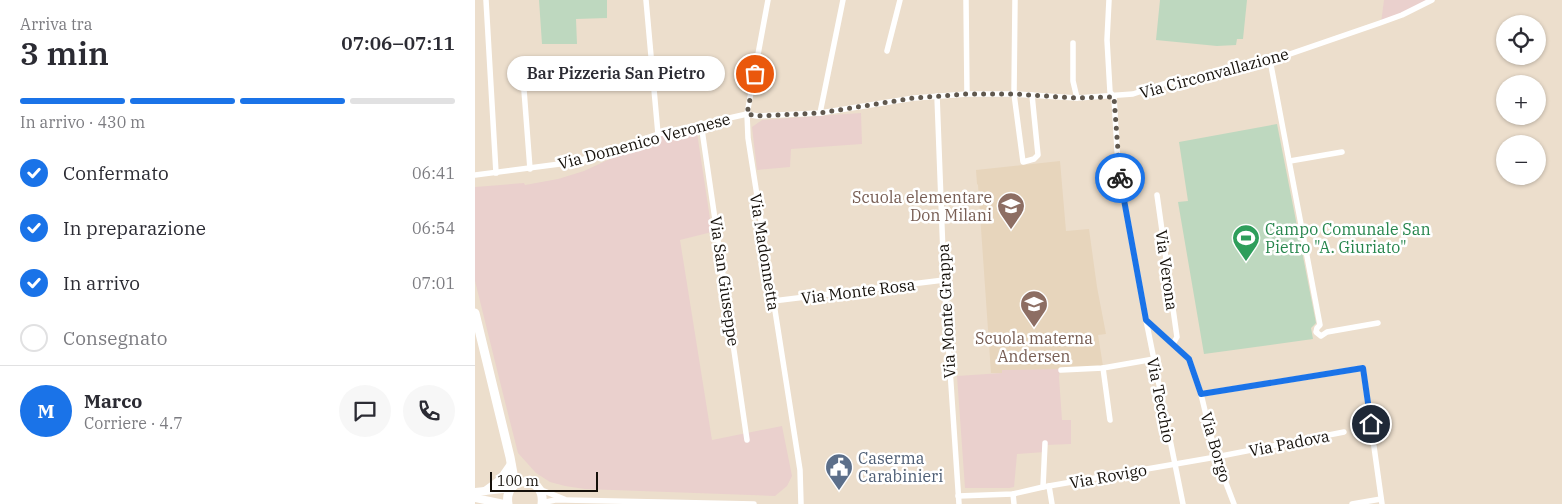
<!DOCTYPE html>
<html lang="it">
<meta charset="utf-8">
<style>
:root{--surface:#fff;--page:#f7f7f7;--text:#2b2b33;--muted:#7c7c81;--line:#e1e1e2;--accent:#1a73e8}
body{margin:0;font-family:"IBM Plex Serif",serif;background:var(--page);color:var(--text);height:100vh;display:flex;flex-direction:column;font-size:19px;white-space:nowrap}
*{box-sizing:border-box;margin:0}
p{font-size:16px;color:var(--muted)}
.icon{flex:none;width:28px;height:28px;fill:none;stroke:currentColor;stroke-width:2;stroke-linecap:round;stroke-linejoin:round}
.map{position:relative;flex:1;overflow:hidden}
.side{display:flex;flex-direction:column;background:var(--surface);width:475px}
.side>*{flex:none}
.controls{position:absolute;left:1021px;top:15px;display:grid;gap:10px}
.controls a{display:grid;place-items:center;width:50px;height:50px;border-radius:50%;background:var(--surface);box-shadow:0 1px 4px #0004;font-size:25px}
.scale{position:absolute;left:15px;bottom:12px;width:108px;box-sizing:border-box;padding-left:5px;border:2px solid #15100a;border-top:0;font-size:14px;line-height:18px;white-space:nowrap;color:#15100a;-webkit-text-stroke:4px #fff;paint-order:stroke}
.pin{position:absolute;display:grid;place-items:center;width:42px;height:42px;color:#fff;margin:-21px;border:2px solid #fff;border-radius:50%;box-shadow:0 1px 5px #0007}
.courier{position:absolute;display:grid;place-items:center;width:50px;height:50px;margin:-25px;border:4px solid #1a73e8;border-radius:50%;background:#fff;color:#222;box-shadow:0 1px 6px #0007}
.bubble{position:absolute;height:35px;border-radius:18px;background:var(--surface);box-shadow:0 1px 4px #0004;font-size:16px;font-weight:600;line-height:35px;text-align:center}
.summary em{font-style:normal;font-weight:600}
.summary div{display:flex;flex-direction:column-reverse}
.summary{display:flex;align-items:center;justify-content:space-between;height:85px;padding:0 20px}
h1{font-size:32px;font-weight:600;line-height:38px}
.bar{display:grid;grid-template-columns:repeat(4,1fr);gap:8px 5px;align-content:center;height:60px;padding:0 20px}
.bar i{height:6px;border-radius:4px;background:var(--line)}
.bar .selected{background:var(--accent)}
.bar p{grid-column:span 4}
.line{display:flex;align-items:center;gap:12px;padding:0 20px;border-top:1px solid var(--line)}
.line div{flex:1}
.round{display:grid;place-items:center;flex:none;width:52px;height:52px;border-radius:26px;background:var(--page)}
ol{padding:0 20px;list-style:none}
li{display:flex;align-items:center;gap:15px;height:55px}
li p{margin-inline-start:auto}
li .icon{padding:5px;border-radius:50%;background:var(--accent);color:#fff;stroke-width:4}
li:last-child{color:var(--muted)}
li i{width:28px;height:28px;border:2px solid var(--line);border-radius:50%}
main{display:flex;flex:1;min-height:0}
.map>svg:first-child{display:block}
</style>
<main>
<section class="side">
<div class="summary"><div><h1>3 min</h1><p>Arriva tra</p></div><em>07:06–07:11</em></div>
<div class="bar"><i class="selected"></i><i class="selected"></i><i class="selected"></i><i></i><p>In arrivo · 430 m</p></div>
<ol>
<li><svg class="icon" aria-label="check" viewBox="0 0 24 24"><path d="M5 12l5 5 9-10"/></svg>Confermato<p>06:41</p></li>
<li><svg class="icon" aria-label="check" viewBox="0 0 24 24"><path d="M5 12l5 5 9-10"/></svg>In preparazione<p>06:54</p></li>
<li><svg class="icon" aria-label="check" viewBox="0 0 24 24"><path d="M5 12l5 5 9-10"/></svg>In arrivo<p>07:01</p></li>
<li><i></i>Consegnato</li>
</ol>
<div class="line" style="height:90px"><b class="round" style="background:var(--accent);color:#fff">M</b><div><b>Marco</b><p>Corriere · 4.7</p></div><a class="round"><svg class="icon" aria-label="chat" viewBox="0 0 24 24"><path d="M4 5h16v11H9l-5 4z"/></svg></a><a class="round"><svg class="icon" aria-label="phone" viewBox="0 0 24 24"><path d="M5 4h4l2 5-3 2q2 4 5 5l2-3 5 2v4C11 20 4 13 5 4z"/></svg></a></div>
</section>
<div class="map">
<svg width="1087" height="504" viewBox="0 0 1087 504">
<rect width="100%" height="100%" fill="#ecdecc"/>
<!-- built -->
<polygon fill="#e7d5bc" points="585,161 591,231 614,229 622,287 631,334 623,335 628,366 578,370 528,370 527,373 516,373 503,185 502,184 501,170"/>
<!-- industrial -->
<g fill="#ead0cd">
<polygon points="909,0 953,0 906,23"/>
<polygon points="386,113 387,144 316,149 315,167 282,170 277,127 287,120"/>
<polygon points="221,126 237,232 205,240 237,440 307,426 317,476 312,486 300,496 110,489 90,486 75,482 61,473 43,453 29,398 0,281 0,187 49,183 50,185 83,179 109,171 184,136"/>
<polygon points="585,369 584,377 587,420 596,420 596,444 571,445 570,452 542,454 539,487 534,488 490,488 482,376 527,373 527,370"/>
</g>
<!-- green -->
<g fill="#bed8bf">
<polygon points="64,0 132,0 132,18 101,19 102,44 67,44"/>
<polygon points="685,0 772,0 768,39 762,39 761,45 742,46 681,40"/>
<polygon points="802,124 841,323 836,328 838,339 729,354 703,202 713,201 704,142"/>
</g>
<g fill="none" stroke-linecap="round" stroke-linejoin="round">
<!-- minor -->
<g stroke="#fff" stroke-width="5.5">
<polyline points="11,0 21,173"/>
<polyline points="171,0 183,134"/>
<polyline points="293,0 272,114 273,138 325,470 326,504"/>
<polyline points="491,0 492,94"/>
<polyline points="540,0 539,94 548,162 559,159 563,155 557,95"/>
<polyline points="634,0 632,40 635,92 639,97 643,167 671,320 708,504"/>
<polyline points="598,43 598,81 602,98"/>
<polyline points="412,51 425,0"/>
<polyline points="795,60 845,325 842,328 841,332 846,336 852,332 903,323"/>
<polyline points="49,90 55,169"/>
<polyline points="462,96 469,280 484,504"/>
<polyline points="345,113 368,0"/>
<polyline points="226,123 272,440"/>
<polyline points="815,161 867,152"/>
<polyline points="0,175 100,162 183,134 272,114 282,116 345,113 439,98 492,94 539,94 602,98 658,94 691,83 783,65 905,23 927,15 957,0"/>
<polyline points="682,195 702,337 698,344"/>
<polyline points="298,301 469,280"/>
<polyline points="671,320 714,359 726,394 741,457 759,504"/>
<polyline points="628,368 635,420"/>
<polyline points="586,370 628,368 679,359"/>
<polyline points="726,394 888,368 907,504"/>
<polyline points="574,486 577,504"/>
<polyline points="568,487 570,443"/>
<polyline points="64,489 89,499"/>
<polyline points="538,494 539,504"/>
<polyline points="483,496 538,494 568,487 741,457 869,432"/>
<polyline points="67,503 80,500 90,500 279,504"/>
<polyline points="877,504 906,499"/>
</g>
<!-- tertiary -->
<g stroke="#fff" stroke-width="8">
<polyline points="10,491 25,480 36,464"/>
<polyline points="0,492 37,488"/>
<polyline points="0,498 29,504"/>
</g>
<!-- secondary -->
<g stroke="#fff" stroke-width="9">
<polyline points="0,313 35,457 39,479 37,488"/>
<path d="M33 504C28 475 71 474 67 504"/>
</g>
</g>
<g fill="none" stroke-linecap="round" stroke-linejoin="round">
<!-- done -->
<polyline stroke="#60584e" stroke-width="5" stroke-dasharray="0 9" points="280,74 272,114 282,116 345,113 439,98 492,94 539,94 602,98 639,97 645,178"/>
<!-- route -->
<polyline stroke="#1a73e8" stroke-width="6" points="645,178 671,320 714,359 726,394 888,368 896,424"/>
</g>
<!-- icons -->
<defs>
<g id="school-pin" transform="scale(1.4375)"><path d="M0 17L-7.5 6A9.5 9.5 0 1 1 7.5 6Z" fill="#8d6e63" stroke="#fff"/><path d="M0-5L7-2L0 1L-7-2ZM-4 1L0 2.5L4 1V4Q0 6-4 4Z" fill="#fff"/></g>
<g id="stadium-pin" transform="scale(1.4375)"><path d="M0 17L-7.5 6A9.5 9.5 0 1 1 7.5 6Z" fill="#2e9e5b" stroke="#fff"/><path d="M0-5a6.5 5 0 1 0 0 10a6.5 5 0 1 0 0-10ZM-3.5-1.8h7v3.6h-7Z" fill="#fff"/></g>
<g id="civic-pin" transform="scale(1.4375)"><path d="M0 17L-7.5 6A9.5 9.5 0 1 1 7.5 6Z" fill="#5c6f8a" stroke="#fff"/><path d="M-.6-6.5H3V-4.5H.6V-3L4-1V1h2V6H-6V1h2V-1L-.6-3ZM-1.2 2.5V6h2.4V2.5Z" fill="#fff"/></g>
</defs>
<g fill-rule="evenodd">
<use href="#school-pin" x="536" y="206"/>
<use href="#stadium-pin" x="771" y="238"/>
<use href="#school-pin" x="559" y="304"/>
<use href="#civic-pin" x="364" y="467"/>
</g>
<g text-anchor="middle" stroke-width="5" stroke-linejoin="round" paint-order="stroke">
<!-- street labels -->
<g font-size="16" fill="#15100a" stroke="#fff">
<text transform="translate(739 73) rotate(-15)" y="6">Via Circonvallazione</text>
<text transform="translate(169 141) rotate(-15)" y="6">Via Domenico Veronese</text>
<text transform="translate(290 252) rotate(81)" y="6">Via Madonnetta</text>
<text transform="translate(692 270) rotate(82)" y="6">Via Verona</text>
<text transform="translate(250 281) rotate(82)" y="6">Via San Giuseppe</text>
<text transform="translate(383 291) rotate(-7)" y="6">Via Monte Rosa</text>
<text transform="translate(471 311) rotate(-93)" y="6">Via Monte Grappa</text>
<text transform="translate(686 400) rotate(79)" y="6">Via Tecchio</text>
<text transform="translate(814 443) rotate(-11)" y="6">Via Padova</text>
<text transform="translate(741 447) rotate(74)" y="6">Via Borgo</text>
<text transform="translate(633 476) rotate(-10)" y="6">Via Rovigo</text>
</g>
<!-- education labels -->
<g font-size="16" fill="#785e54" stroke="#fff" text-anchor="end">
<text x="517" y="203">Scuola elementare<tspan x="517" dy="18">Don Milani</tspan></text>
<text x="559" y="344" text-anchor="middle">Scuola materna<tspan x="559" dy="18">Andersen</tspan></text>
</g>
<!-- leisure labels -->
<g font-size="16" fill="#27864d" stroke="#fff" text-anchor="start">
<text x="790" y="235">Campo Comunale San<tspan x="790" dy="18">Pietro "A. Giuriato"</tspan></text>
</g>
<!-- service labels -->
<g font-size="16" fill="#4e5e75" stroke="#fff" text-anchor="start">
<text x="383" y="464">Caserma<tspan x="383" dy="18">Carabinieri</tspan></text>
</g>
</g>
</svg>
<div class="controls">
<a><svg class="icon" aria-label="locate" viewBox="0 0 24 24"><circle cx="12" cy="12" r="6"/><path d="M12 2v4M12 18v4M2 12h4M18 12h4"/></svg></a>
<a>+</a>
<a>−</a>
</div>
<div class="scale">100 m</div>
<div class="pin" style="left:280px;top:74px;background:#ea580c"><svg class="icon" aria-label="bag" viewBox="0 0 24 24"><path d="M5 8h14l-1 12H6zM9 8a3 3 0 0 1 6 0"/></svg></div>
<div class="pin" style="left:896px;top:424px;background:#1f2937"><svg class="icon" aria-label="home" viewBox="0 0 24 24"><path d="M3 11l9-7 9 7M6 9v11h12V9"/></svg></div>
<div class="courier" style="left:645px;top:178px"><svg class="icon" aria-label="bike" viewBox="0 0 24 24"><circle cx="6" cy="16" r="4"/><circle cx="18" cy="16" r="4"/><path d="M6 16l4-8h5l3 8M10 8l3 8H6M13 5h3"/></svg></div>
<div class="bubble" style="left:32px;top:56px;width:218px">Bar Pizzeria San Pietro</div>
</div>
</main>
